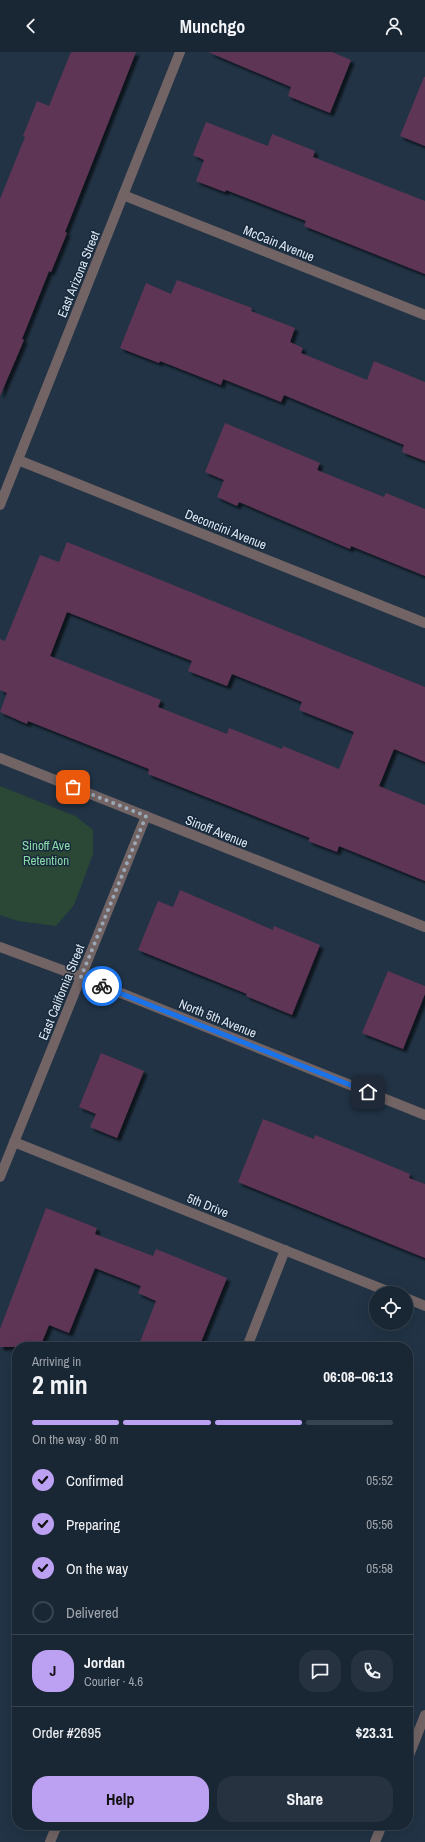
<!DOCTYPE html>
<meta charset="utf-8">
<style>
:root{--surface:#192634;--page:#263240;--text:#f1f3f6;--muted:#9fa5ac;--line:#37434f;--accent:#bca0f2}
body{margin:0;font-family:"Archivo Narrow",sans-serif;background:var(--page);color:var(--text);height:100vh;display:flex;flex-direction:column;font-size:15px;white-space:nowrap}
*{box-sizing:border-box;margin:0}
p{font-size:13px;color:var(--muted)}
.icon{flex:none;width:22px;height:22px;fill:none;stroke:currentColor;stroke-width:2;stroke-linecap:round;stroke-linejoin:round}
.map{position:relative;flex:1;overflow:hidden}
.side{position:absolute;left:12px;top:1290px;width:401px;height:488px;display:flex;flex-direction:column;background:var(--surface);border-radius:16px;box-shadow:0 4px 16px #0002,0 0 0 1px var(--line)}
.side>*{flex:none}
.controls{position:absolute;left:369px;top:1234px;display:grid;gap:8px}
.controls a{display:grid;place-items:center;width:44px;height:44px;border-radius:50%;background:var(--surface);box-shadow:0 4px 16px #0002,0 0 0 1px var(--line);font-size:20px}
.pin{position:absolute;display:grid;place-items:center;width:34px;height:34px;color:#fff;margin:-17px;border-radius:8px;box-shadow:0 2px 6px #0006}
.courier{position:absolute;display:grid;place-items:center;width:40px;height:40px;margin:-20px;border:3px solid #1a73e8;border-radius:50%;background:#fff;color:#222;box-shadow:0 1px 5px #0007}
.overview em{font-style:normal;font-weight:700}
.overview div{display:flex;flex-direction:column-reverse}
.overview{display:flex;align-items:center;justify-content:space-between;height:68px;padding:0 20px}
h1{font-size:26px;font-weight:700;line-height:30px}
.bar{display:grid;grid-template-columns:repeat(4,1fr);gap:6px 4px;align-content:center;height:48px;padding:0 20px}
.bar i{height:5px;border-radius:3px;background:var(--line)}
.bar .active{background:var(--accent)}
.bar p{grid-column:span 4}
.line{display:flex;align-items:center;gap:10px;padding:0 20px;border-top:1px solid var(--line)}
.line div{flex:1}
.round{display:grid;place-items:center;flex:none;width:42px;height:42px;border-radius:16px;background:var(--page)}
ol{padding:0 20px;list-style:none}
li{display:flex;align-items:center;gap:12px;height:44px}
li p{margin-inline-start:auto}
li .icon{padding:4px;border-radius:50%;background:var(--accent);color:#111;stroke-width:4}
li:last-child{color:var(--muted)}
li i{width:22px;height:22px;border:2px solid var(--line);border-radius:50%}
.primary-button{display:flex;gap:8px;margin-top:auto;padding:8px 20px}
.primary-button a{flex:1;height:46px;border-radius:16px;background:var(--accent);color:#111;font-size:16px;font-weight:700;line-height:46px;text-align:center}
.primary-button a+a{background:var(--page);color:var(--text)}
header{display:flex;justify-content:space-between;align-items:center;height:52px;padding:0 20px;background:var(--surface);font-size:18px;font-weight:700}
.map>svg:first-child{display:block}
</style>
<header><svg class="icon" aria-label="back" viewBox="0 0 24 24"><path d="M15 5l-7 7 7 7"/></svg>Munchgo<svg class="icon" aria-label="person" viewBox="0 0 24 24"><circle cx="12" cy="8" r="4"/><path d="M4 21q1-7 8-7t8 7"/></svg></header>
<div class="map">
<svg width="425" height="1790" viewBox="0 0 425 1790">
<defs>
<filter id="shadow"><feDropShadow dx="3.5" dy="3.5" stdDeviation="1" flood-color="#0009"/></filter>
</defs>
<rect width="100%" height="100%" fill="#213345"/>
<!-- green -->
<polygon fill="#2a4835" points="0,734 75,764 93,778 93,802 74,853 56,874 18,869 0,863"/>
<!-- building -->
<g fill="#5e3555" fill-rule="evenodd" filter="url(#shadow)">
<polygon points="71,0 136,0 65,180 67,181 51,220 49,219 22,287 24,288 0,344 0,147 25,85 23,84 37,49 49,54"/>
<polygon points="208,0 332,0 351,8 330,61 288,44 291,35"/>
<polygon points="424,25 425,25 425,94 400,84"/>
<polygon points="206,70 268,94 272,82 315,99 313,105 425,149 425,222 304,174 306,169 226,138 225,140 196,129 204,108 193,103"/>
<polygon points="177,228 252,256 251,259 295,276 290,290 303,296 301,301 367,328 374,309 425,330 425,409 402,400 404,393 284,343 281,350 223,327 221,333 160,309 159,311 120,296 146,231 171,242"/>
<polygon points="225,371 320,411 317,418 384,445 386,441 425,457 425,524 351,494 350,497 239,450 237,454 217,445 224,428 205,420"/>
<path d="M67 490 425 635V710L394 697 379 734 425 753V829L339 794 337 800 308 789 310 786 148 722 149 717 28 669 27 672 0 660 7 641 0 638V587L5 589 40 503 59 510ZM67 560 192 609 188 619 227 634 232 622 302 650 299 658 354 680 339 717 283 694 282 697 229 676 227 682 158 655 161 648 50 604Z"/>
<polygon points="180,838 273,878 274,874 320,893 292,963 246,944 247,942 138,898 158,849 173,855"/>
<polygon points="388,919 425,934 425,942 403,997 362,981"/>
<polygon points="101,1001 144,1019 117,1086 90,1075 96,1062 79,1055"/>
<polygon points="263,1067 314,1087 315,1083 357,1100 410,1122 409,1126 425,1132 425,1206 238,1130"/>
<polygon points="46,1156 97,1176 95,1182 153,1204 156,1197 227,1226 199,1295 138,1295 156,1249 138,1241 141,1234 95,1216 69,1281 49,1273 40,1295 0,1295 0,1277"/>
</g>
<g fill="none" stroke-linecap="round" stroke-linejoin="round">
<!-- minor -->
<g stroke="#726465" stroke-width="10">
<polyline points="123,143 425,263"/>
<polyline points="18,408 425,571"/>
<polyline points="0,453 180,0"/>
<polyline points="0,706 425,875"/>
<polyline points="0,895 81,925 425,1063"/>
<polyline points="14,1090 392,1241"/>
<polyline points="0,1125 146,764"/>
<polyline points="406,1246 425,1254"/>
<polyline points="247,1295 285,1198"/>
<polyline points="408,1706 425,1663"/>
<polyline points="50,1790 57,1773"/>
<polyline points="375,1790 382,1773"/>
</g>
</g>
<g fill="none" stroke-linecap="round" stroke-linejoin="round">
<!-- done -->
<polyline stroke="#9ba9b7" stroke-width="4" stroke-dasharray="0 7.2" points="73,735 146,764 81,925 102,934"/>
<!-- route -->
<polyline stroke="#1a73e8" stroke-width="5" points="102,934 368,1040"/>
</g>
<g text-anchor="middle" stroke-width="3" stroke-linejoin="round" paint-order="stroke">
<!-- street labels -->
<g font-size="13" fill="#dde8f4" stroke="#18293b">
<text transform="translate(279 191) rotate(22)" y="5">McCain Avenue</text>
<text transform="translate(78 222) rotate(-68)" y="5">East Arizona Street</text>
<text transform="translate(226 477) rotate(22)" y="5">Deconcini Avenue</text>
<text transform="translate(217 779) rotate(22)" y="5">Sinoff Avenue</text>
<text transform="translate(61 940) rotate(-68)" y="5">East California Street</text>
<text transform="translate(218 966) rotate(22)" y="5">North 5th Avenue</text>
<text transform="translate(208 1153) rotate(22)" y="5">5th Drive</text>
</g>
<!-- park labels -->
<g font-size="13" fill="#89d9a7" stroke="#18293b">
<text x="46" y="798">Sinoff Ave<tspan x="46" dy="15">Retention</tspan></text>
</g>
</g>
</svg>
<div class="controls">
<a><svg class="icon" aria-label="locate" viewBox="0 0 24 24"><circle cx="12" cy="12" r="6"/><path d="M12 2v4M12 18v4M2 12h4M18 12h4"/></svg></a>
</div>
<div class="pin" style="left:73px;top:735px;background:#ea580c"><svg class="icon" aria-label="bag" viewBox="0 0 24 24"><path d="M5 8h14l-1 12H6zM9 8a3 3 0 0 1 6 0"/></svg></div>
<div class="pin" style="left:368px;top:1040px;background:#1f2937"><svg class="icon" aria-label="home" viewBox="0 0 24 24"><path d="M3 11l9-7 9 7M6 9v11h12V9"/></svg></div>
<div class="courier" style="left:102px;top:934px"><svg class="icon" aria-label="bike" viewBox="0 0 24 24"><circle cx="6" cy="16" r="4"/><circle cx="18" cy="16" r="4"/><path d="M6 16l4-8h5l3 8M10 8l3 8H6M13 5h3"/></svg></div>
<section class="side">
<div class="overview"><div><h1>2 min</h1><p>Arriving in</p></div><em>06:08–06:13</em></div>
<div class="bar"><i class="active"></i><i class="active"></i><i class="active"></i><i></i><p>On the way · 80 m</p></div>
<ol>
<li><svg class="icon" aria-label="check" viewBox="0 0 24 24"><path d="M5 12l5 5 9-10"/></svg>Confirmed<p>05:52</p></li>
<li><svg class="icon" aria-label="check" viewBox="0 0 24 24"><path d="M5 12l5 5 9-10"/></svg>Preparing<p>05:56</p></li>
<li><svg class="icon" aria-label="check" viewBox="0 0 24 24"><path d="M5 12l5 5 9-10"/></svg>On the way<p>05:58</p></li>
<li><i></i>Delivered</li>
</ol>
<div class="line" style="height:72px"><b class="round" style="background:var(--accent);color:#111">J</b><div><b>Jordan</b><p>Courier · 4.6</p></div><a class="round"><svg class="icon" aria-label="chat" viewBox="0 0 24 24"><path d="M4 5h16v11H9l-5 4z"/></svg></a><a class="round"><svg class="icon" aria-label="phone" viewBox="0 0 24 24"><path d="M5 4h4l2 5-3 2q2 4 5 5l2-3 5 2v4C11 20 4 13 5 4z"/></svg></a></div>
<div class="line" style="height:52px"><div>Order #2695</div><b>$23.31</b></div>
<div class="primary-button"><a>Help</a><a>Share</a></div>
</section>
</div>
